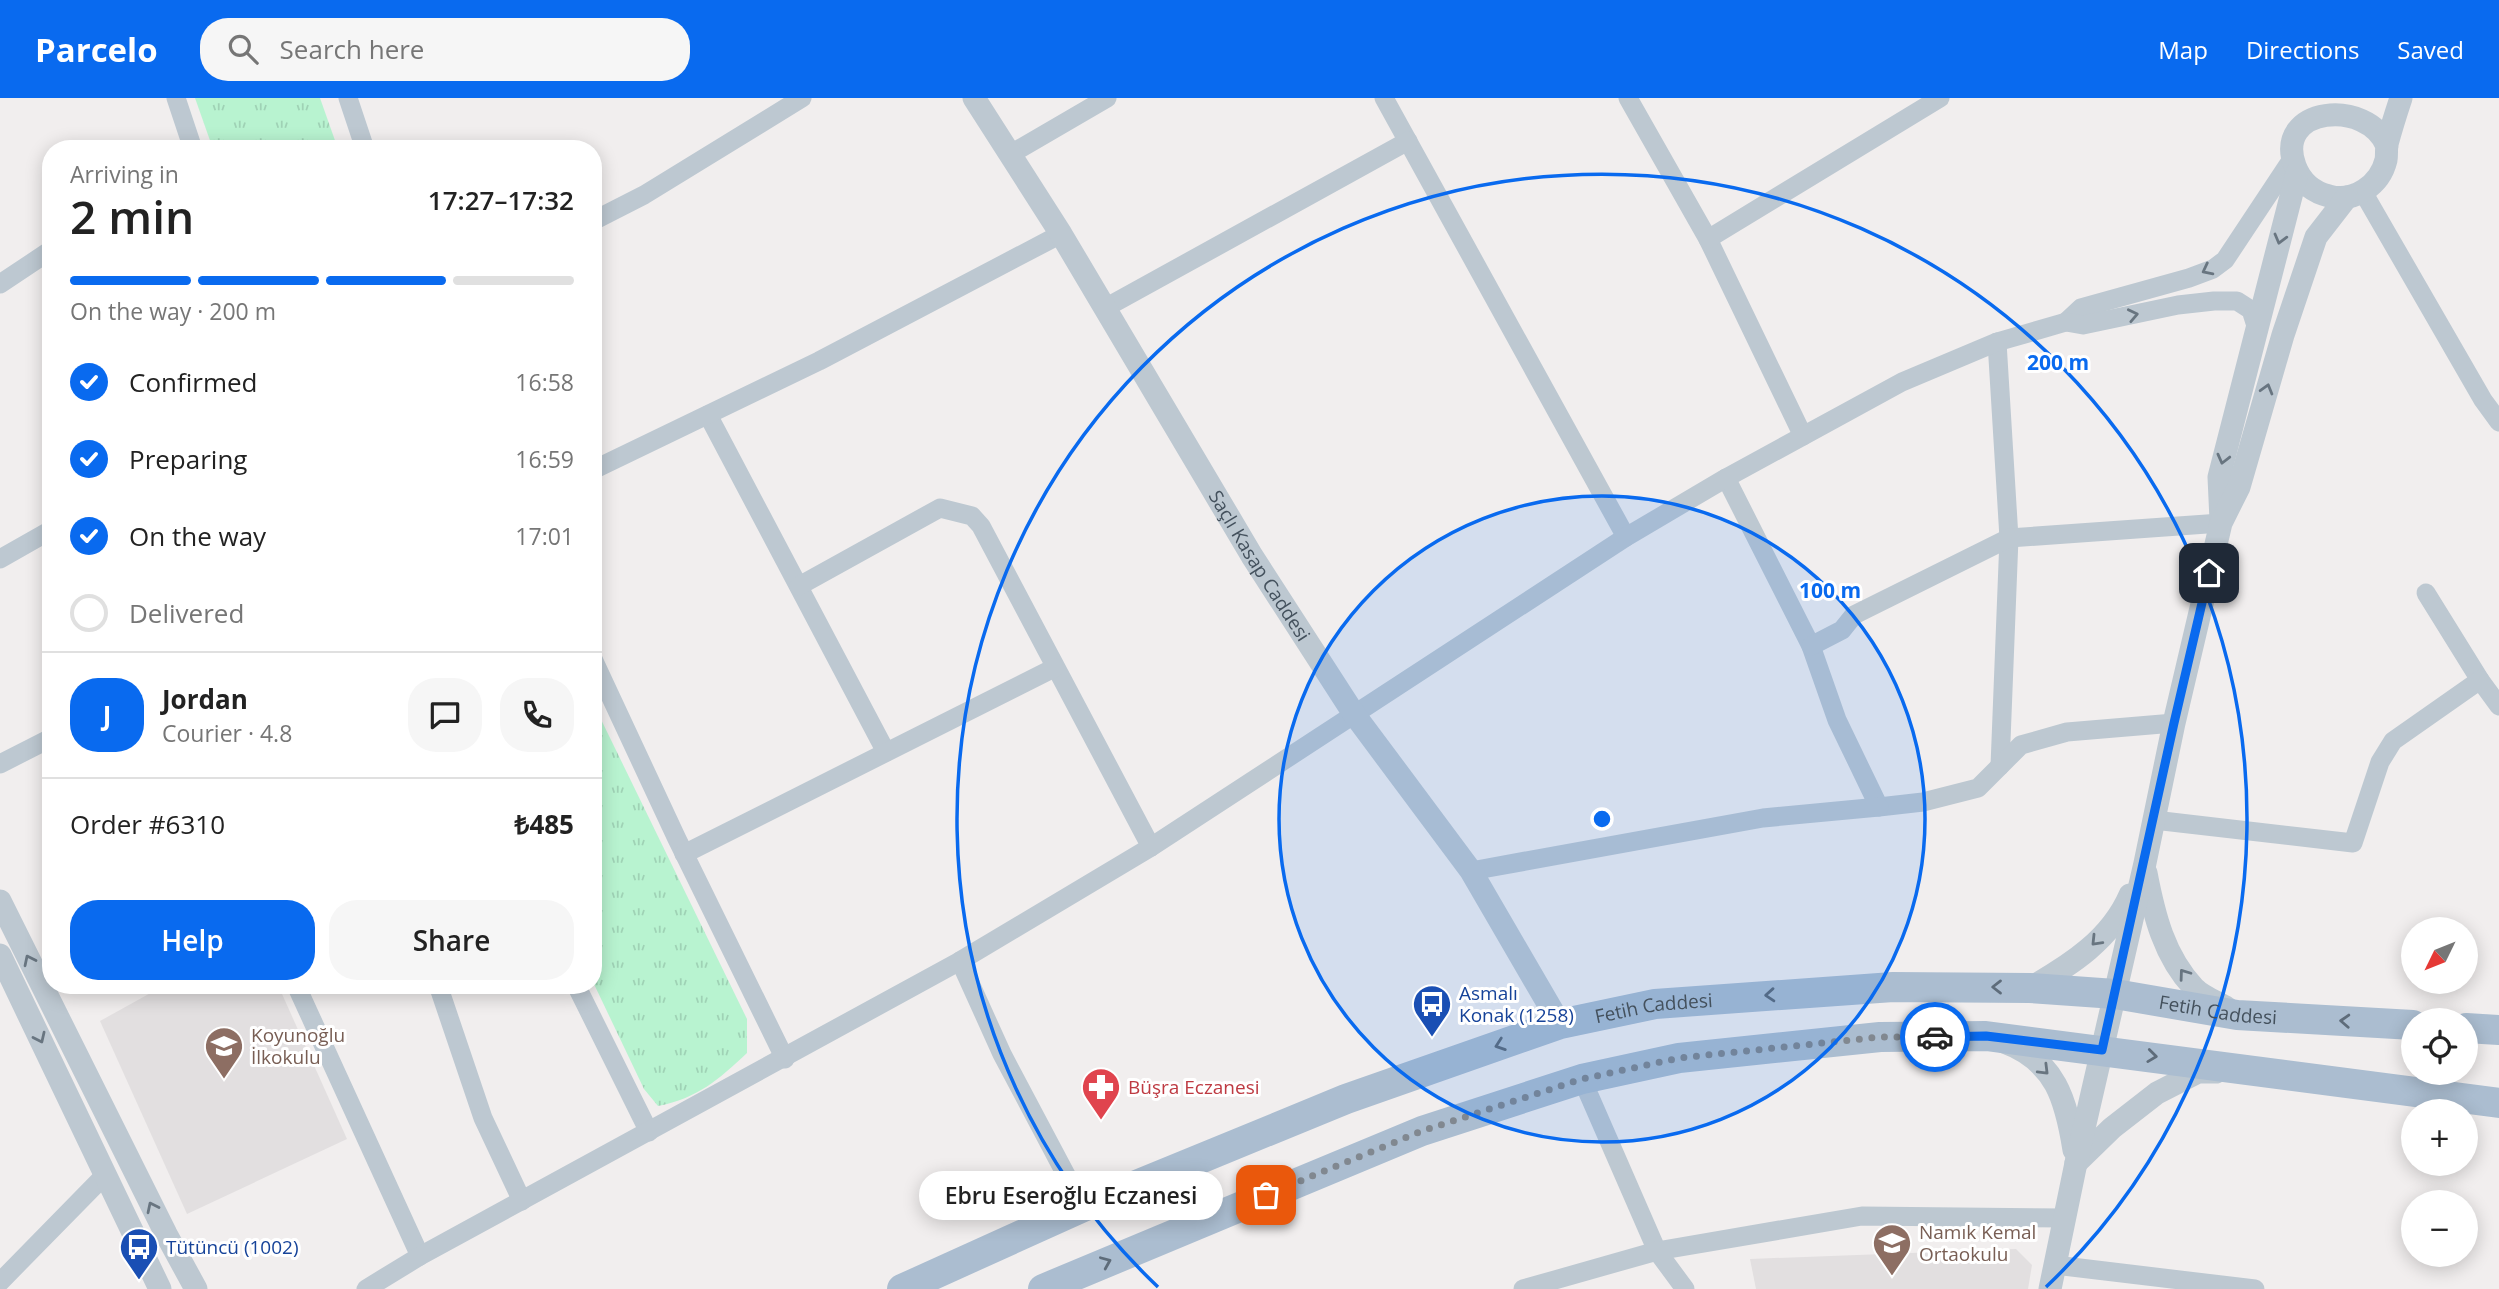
<!DOCTYPE html>
<meta charset="utf-8">
<style>
:root{--surface:#fff;--page:#f6f6f6;--text:#222;--muted:#767676;--line:#e0e0e0;--accent:#096aef}
body{margin:0;font-family:"Open Sans",sans-serif;background:var(--page);color:var(--text);height:100vh;display:flex;flex-direction:column;font-size:26px;white-space:nowrap}
*{box-sizing:border-box;margin:0}
p{font-size:23px;color:var(--muted)}
.icon{flex:none;width:38px;height:38px;fill:none;stroke:currentColor;stroke-width:2;stroke-linecap:round;stroke-linejoin:round}
.map{position:relative;flex:1;overflow:hidden}
.details{position:absolute;left:42px;top:42px;width:560px;height:854px;display:flex;flex-direction:column;background:var(--surface);border-radius:28px;box-shadow:0 4px 18px #0003}
.details>*{flex:none}
.needle{width:46px;rotate:227deg}
.fabs{position:absolute;left:2401px;top:819px;display:grid;gap:14px}
.fabs a{display:grid;place-items:center;width:77px;height:77px;border-radius:50%;background:var(--surface);box-shadow:0 4px 18px #0003;font-size:35px}
.pin{position:absolute;display:grid;place-items:center;width:60px;height:60px;color:#fff;margin:-30px;border-radius:14px;box-shadow:0 4px 10px #0006}
.courier{position:absolute;display:grid;place-items:center;width:70px;height:70px;margin:-35px;border:5px solid #096aef;border-radius:50%;background:#fff;color:#222;box-shadow:0 2px 9px #0007}
.bubble{position:absolute;height:49px;border-radius:24px;background:var(--surface);box-shadow:0 4px 18px #0003;font-size:23px;font-weight:600;line-height:49px;text-align:center}
.head em{font-style:normal;font-weight:600}
.head div{display:flex;flex-direction:column-reverse}
.head{display:flex;align-items:center;justify-content:space-between;height:119px;padding:0 28px}
h1{font-size:46px;font-weight:600;line-height:52px}
.bar{display:grid;grid-template-columns:repeat(4,1fr);gap:10px 7px;align-content:center;height:84px;padding:0 28px}
.bar i{height:9px;border-radius:5px;background:var(--line)}
.bar .on{background:var(--accent)}
.bar p{grid-column:span 4}
.line{display:flex;align-items:center;gap:18px;padding:0 28px;border-top:2px solid var(--line)}
.line div{flex:1}
.round{display:grid;place-items:center;flex:none;width:74px;height:74px;border-radius:28px;background:var(--page)}
ol{padding:0 28px;list-style:none}
li{display:flex;align-items:center;gap:21px;height:77px}
li p{margin-inline-start:auto}
li .icon{padding:7px;border-radius:50%;background:var(--accent);color:#fff;stroke-width:4}
li:last-child{color:var(--muted)}
li i{width:38px;height:38px;border:4px solid var(--line);border-radius:50%}
.cta{display:flex;gap:14px;margin-top:auto;padding:14px 28px}
.cta a{flex:1;height:80px;border-radius:28px;background:var(--accent);color:#fff;font-size:28px;font-weight:600;line-height:80px;text-align:center}
.cta a+a{background:var(--page);color:var(--text)}
header{display:flex;align-items:center;gap:42px;box-sizing:border-box;height:98px;padding:0 35px;background:var(--accent);color:#fff}
header strong{font-size:33px}
nav{display:flex;gap:38px;margin-inline-start:auto;font-size:24px}
.search{width:490px;height:63px;background:var(--page);display:flex;align-items:center;gap:18px;box-sizing:border-box;padding:0 24px;border-radius:28px;color:var(--muted);font-size:26px}
.map>svg:first-child{display:block}
</style>
<header>
<strong>Parcelo</strong>
<div class="search"><svg class="icon" aria-label="search" viewBox="0 0 24 24"><circle cx="10" cy="10" r="6"/><path d="M15 15l6 6"/></svg>Search here</div>
<nav><a>Map</a><a>Directions</a><a>Saved</a></nav>
</header>
<div class="map">
<svg width="2499" height="1191" viewBox="0 0 2499 1191">
<defs>
<pattern id="park-tufts" width="24" height="20" patternUnits="userSpaceOnUse" patternTransform="scale(1.75)"><rect width="24" height="20" fill="#b8f3d0"/><path d="M3 7l-1-3M5 7V3M7 7l1-3M15 17l-1-3M17 17v-4M19 17l1-3" fill="none" stroke="#9fd2b5"/></pattern>
</defs>
<rect width="100%" height="100%" fill="#f1eeee"/>
<!-- education -->
<g fill="#e2dfe0">
<polygon points="165,887 278,887 347,1041 187,1116 100,923"/>
<polygon points="2016,1151 2032,1167 2028,1191 1756,1191 1750,1161"/>
</g>
<!-- park -->
<g fill="url(#park-tufts)">
<polygon points="195,0 320,0 338,51 213,51"/>
<path d="M593 605 747 921V955C718 982 698 1000 658 1008L644 991 593 884Z"/>
</g>
<g fill="none" stroke-linecap="round" stroke-linejoin="round">
<!-- minor -->
<g stroke="#bdc8d1" stroke-width="19">
<polyline points="176,0 193,51"/>
<polyline points="348,0 365,51"/>
<polyline points="1384,0 1626,439"/>
<polyline points="1628,0 1708,141 1803,338"/>
<polyline points="1009,57 1107,0"/>
<polyline points="2363,94 2483,302 2499,324"/>
<polyline points="593,123 644,97 802,0"/>
<polyline points="1708,141 1940,0"/>
<polyline points="0,186 51,152"/>
<polyline points="1105,210 1408,43"/>
<polyline points="2066,224 2081,210 2189,180 2213,171 2225,162 2292,61"/>
<polyline points="1997,244 2009,440 2000,668"/>
<polyline points="708,317 886,654"/>
<polyline points="593,372 819,263 1061,136"/>
<polyline points="1726,380 1811,548 1837,622 1879,709 1923,704 1978,690 2021,647 2067,634 2174,625"/>
<polyline points="0,461 51,432"/>
<polyline points="799,488 940,410 972,418 981,428 1151,749"/>
<polyline points="2426,495 2480,582"/>
<polyline points="1811,548 1842,532 1854,517 2009,440 2221,425"/>
<polyline points="593,561 677,741 785,961"/>
<polyline points="0,666 51,640"/>
<polyline points="2154,722 2353,745 2380,664 2393,643 2480,582 2499,608"/>
<polyline points="684,756 1054,570"/>
<polyline points="1471,773 1763,720 1879,709"/>
<polyline points="960,863 1002,956 1083,1109"/>
<polyline points="296,887 420,1158"/>
<polyline points="438,887 483,1020 522,1103"/>
<polyline points="576,887 649,1034"/>
<polyline points="1582,981 1657,1153 1685,1191"/>
<polyline points="2055,1167 2255,1191"/>
<polyline points="0,1184 105,1077"/>
<polyline points="366,1191 420,1158 960,863 1151,749 1626,439 1726,380 1902,284 1997,244 2066,224 2083,227 2178,207 2214,203 2237,203 2251,212 2256,228"/>
<polyline points="1523,1191 1657,1153 1862,1118 2064,1120"/>
</g>
<!-- tertiary -->
<g stroke="#bdc8d1" stroke-width="23">
<path id="s1" d="M974 0 1061 136 1252 458 1354 616 1471 773 1560 926"/>
<path d="M2387 48C2368 0 2273 8 2295 68 2301 84 2312 94 2329 98 2354 105 2380 87 2386 62 2387 57 2386 51 2387 46 2391 31 2396 15 2401 0"/>
<polyline points="2221,422 2219,379 2297,75"/>
<path d="M2146 775C2154 817 2164 858 2194 890 2202 899 2217 904 2227 910"/>
<polyline points="0,803 166,1136 196,1191"/>
<polyline points="0,857 160,1191"/>
<path d="M2030 890C2071 867 2111 841 2130 797"/>
<path d="M2004 944C2056 963 2066 1002 2074 1052"/>
<polyline points="2076,1065 2112,1030 2157,995 2198,974 2216,974"/>
<polyline points="2050,1191 2076,1065 2145,765 2174,625 2221,425 2239,389 2283,237 2316,139 2347,99"/>
</g>
<!-- primary -->
<g stroke="#abbdd0" stroke-width="30">
<polyline points="2466,930 2499,932"/>
<path id="s2" d="M902 1191 1083 1109 1346 1001 1560 926 1655 906 1893 889 2030 890 2115 896 2237 917 2413 927"/>
<polyline points="1043,1191 1422,1033 1582,981 1679,960 1880,939 1986,938 2499,1005"/>
</g>
</g>
<!-- one-way arrows -->
<defs><path id="oneway-chevron" d="M-2-3.5L2.5 0L-2 3.5" fill="none" stroke-width="1.6" stroke-linecap="round" stroke-linejoin="round" transform="scale(1.75)"/></defs>
<g stroke="#687580">
<use href="#oneway-chevron" transform="translate(2280 141) rotate(105)"/>
<use href="#oneway-chevron" transform="translate(2207 172) rotate(153)"/>
<use href="#oneway-chevron" transform="translate(2133 217) rotate(-12)"/>
<use href="#oneway-chevron" transform="translate(2267 291) rotate(-74)"/>
<use href="#oneway-chevron" transform="translate(2223 361) rotate(104)"/>
<use href="#oneway-chevron" transform="translate(2096 843) rotate(134)"/>
<use href="#oneway-chevron" transform="translate(29 862) rotate(-116)"/>
<use href="#oneway-chevron" transform="translate(2184 876) rotate(-126)"/>
<use href="#oneway-chevron" transform="translate(40 940) rotate(65)"/>
<use href="#oneway-chevron" transform="translate(2044 972) rotate(45)"/>
<use href="#oneway-chevron" transform="translate(152 1109) rotate(-116)"/>
</g>
<g stroke="#5e6c7a">
<use href="#oneway-chevron" transform="translate(1997 889) rotate(-180)"/>
<use href="#oneway-chevron" transform="translate(1770 897) rotate(176)"/>
<use href="#oneway-chevron" transform="translate(2345 923) rotate(-177)"/>
<use href="#oneway-chevron" transform="translate(1500 947) rotate(161)"/>
<use href="#oneway-chevron" transform="translate(2152 958) rotate(7)"/>
<use href="#oneway-chevron" transform="translate(1106 1164) rotate(-23)"/>
</g>
<g fill="none" stroke-linecap="round" stroke-linejoin="round">
<!-- done -->
<polyline stroke="#818890" stroke-width="7" stroke-dasharray="0 12.6" points="1266,1097 1422,1033 1582,981 1679,960 1880,939 1935,939"/>
<!-- route -->
<polyline stroke="#096aef" stroke-width="9" points="1935,939 1986,938 2102,952 2174,625 2209,475"/>
</g>
<!-- distance rings -->
<circle cx="1602" cy="721" r="323" fill="#096aef" fill-opacity=".12"/>
<g fill="none" stroke="#096aef" stroke-width="3.5">
<circle cx="1602" cy="721" r="323"/>
<path d="M1158 1189A645 645 0 1 1 2046 1189"/>
</g>
<!-- icons -->
<defs>
<g id="bus-pin" transform="scale(2.0125)"><path d="M0 17L-7.5 6A9.5 9.5 0 1 1 7.5 6Z" fill="#1a4fb4" stroke="#fff"/><path d="M-5-6H5V4H4V6H2V4H-2V6H-4V4H-5ZM-3.5-4V0h7V-4ZM-3.5 1.2v1.5H-2V1.2ZM2 1.2v1.5H3.5V1.2Z" fill="#fff"/></g>
<g id="school-pin" transform="scale(2.0125)"><path d="M0 17L-7.5 6A9.5 9.5 0 1 1 7.5 6Z" fill="#8d6e63" stroke="#fff"/><path d="M0-5L7-2L0 1L-7-2ZM-4 1L0 2.5L4 1V4Q0 6-4 4Z" fill="#fff"/></g>
<g id="pharmacy-pin" transform="scale(2.0125)"><path d="M0 17L-7.5 6A9.5 9.5 0 1 1 7.5 6Z" fill="#e0444e" stroke="#fff"/><path d="M-2-6h4v4h4v4h-4v4h-4v-4h-4v-4h4Z" fill="#fff"/></g>
</defs>
<g fill-rule="evenodd">
<use href="#bus-pin" x="1432" y="906"/>
<use href="#school-pin" x="224" y="948"/>
<use href="#pharmacy-pin" x="1101" y="989"/>
<use href="#school-pin" x="1892" y="1145"/>
<use href="#bus-pin" x="139" y="1149"/>
</g>
<g text-anchor="middle" stroke-width="6" stroke-linejoin="round" paint-order="stroke">
<!-- street labels -->
<g font-size="19" fill="#44515d" stroke="#fff">
<text dy="7" stroke="none"><textPath href="#s1" startOffset="548">Saçlı Kasap Caddesi</textPath></text>
<text dy="7" stroke="none"><textPath href="#s2" startOffset="1372">Fetih Caddesi</textPath></text>
<text dy="7" stroke="none"><textPath href="#s2" startOffset="805">Fetih Caddesi</textPath></text>
</g>
<!-- transit labels -->
<g font-size="19" fill="#164399" stroke="#fff" text-anchor="start">
<text x="1459" y="902">Asmalı<tspan x="1459" dy="22">Konak (1258)</tspan></text>
<text x="166" y="1156">Tütüncü (1002)</text>
</g>
<!-- education labels -->
<g font-size="19" fill="#785e54" stroke="#fff" text-anchor="start">
<text x="251" y="944">Koyunoğlu<tspan x="251" dy="22">İlkokulu</tspan></text>
<text x="1919" y="1141">Namık Kemal<tspan x="1919" dy="22">Ortaokulu</tspan></text>
</g>
<!-- health labels -->
<g font-size="19" fill="#be3a42" stroke="#fff" text-anchor="start">
<text x="1128" y="996">Büşra Eczanesi</text>
</g>
</g>
<circle cx="1602" cy="721" r="10" fill="#096aef" stroke="#fff" stroke-width="3.5"/>
<g font-size="21" text-anchor="middle" font-weight="bold" fill="#096aef" stroke="#fff" stroke-width="6" stroke-linejoin="round" paint-order="stroke">
<text x="2058" y="272">200 m</text>
<text x="1830" y="500">100 m</text>
</g>
</svg>
<div class="fabs">
<a><svg class="needle" viewBox="-14 -14 28 28"><path d="M0-13l5 13h-10z" fill="#e53935"/><path d="M0 13l5-13h-10z" fill="#767676"/></svg></a>
<a><svg class="icon" aria-label="locate" viewBox="0 0 24 24"><circle cx="12" cy="12" r="6"/><path d="M12 2v4M12 18v4M2 12h4M18 12h4"/></svg></a>
<a>+</a>
<a>−</a>
</div>
<div class="pin" style="left:1266px;top:1097px;background:#ea580c"><svg class="icon" aria-label="bag" viewBox="0 0 24 24"><path d="M5 8h14l-1 12H6zM9 8a3 3 0 0 1 6 0"/></svg></div>
<div class="pin" style="left:2209px;top:475px;background:#1f2937"><svg class="icon" aria-label="home" viewBox="0 0 24 24"><path d="M3 11l9-7 9 7M6 9v11h12V9"/></svg></div>
<div class="courier" style="left:1935px;top:939px"><svg class="icon" aria-label="car" viewBox="0 0 24 24"><path d="M5 17H2v-5l4-1 3-4h7l3 4 3 1v5h-3M9 17h6M6 11h13"/><circle cx="7" cy="17" r="2"/><circle cx="17" cy="17" r="2"/></svg></div>
<div class="bubble" style="left:919px;top:1073px;width:304px">Ebru Eseroğlu Eczanesi</div>
<section class="details">
<div class="head"><div><h1>2 min</h1><p>Arriving in</p></div><em>17:27–17:32</em></div>
<div class="bar"><i class="on"></i><i class="on"></i><i class="on"></i><i></i><p>On the way · 200 m</p></div>
<ol>
<li><svg class="icon" aria-label="check" viewBox="0 0 24 24"><path d="M5 12l5 5 9-10"/></svg>Confirmed<p>16:58</p></li>
<li><svg class="icon" aria-label="check" viewBox="0 0 24 24"><path d="M5 12l5 5 9-10"/></svg>Preparing<p>16:59</p></li>
<li><svg class="icon" aria-label="check" viewBox="0 0 24 24"><path d="M5 12l5 5 9-10"/></svg>On the way<p>17:01</p></li>
<li><i></i>Delivered</li>
</ol>
<div class="line" style="height:126px"><b class="round" style="background:var(--accent);color:#fff">J</b><div><b>Jordan</b><p>Courier · 4.8</p></div><a class="round"><svg class="icon" aria-label="chat" viewBox="0 0 24 24"><path d="M4 5h16v11H9l-5 4z"/></svg></a><a class="round"><svg class="icon" aria-label="phone" viewBox="0 0 24 24"><path d="M5 4h4l2 5-3 2q2 4 5 5l2-3 5 2v4C11 20 4 13 5 4z"/></svg></a></div>
<div class="line" style="height:91px"><div>Order #6310</div><b>₺485</b></div>
<div class="cta"><a>Help</a><a>Share</a></div>
</section>
</div>
